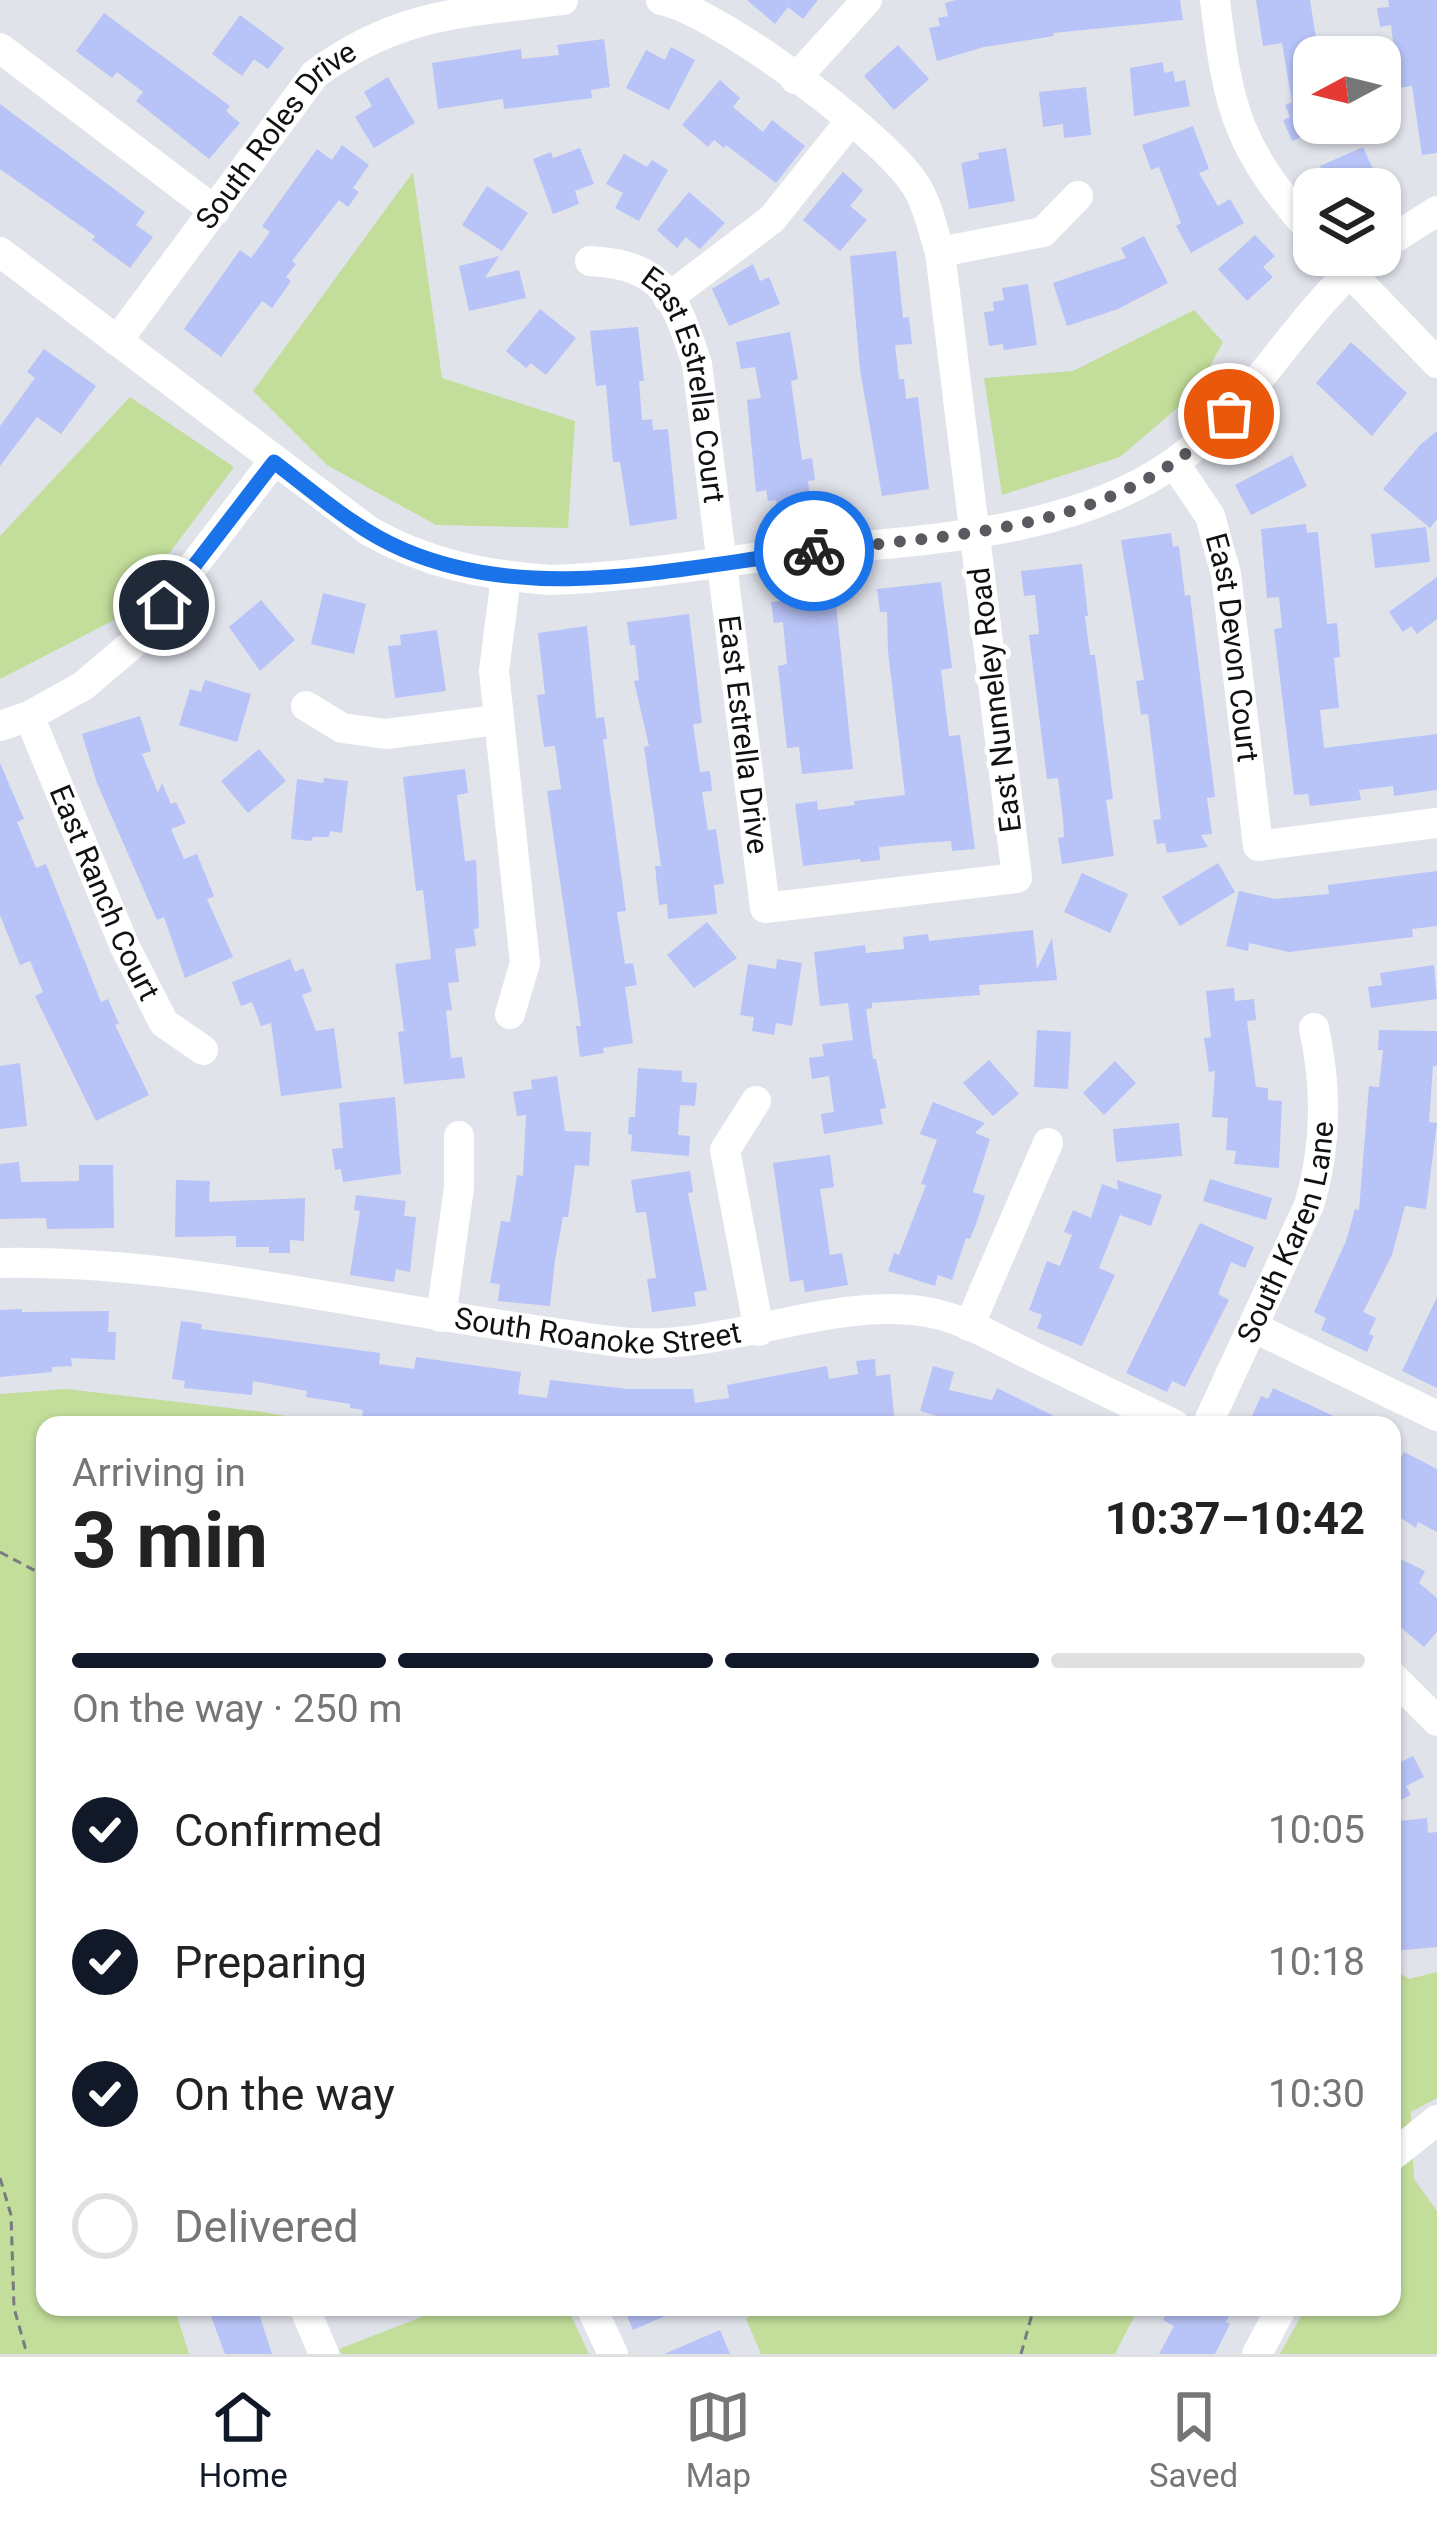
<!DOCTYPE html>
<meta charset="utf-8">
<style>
:root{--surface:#fff;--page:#f6f6f6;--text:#222;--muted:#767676;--line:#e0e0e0;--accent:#111827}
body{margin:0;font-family:Roboto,sans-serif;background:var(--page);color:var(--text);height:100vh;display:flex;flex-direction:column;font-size:45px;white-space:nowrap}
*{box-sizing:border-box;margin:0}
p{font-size:39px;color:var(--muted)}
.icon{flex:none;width:66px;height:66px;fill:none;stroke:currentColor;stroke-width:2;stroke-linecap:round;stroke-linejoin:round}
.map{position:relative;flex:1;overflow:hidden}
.drawer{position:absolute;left:36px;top:1416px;width:1365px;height:900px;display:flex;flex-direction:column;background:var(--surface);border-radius:24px;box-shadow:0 3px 9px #0004}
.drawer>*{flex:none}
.needle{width:78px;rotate:263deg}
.buttons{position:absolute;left:1293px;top:36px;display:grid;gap:24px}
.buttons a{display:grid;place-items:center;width:108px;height:108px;border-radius:24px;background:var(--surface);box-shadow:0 3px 9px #0004;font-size:60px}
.pin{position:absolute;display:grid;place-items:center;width:102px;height:102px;color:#fff;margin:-51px;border:6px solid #fff;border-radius:50%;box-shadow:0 3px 12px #0007}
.courier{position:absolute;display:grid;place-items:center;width:120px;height:120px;margin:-60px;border:9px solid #1a73e8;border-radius:50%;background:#fff;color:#222;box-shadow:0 3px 15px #0007}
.overview em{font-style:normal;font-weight:700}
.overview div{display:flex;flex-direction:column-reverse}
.overview{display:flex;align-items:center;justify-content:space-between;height:204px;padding:0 36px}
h1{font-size:78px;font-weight:700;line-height:90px}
.bar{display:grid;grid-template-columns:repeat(4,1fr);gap:18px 12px;align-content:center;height:144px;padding:0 36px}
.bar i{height:15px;border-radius:9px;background:var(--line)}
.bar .current{background:var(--accent)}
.bar p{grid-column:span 4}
ol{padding:0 36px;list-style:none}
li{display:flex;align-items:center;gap:36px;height:132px}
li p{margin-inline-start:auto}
li .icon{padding:12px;border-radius:50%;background:var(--accent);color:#fff;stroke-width:4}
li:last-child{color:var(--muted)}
li i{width:66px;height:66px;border:6px solid var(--line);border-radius:50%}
.menu{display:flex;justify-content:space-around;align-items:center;height:168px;border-top:3px solid var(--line);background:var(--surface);font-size:33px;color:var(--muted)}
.menu a{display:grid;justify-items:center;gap:6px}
.menu .current{color:var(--accent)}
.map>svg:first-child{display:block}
</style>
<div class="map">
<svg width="1437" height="2354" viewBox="0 0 1437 2354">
<rect width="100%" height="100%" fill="#e1e3eb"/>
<!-- green -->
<g fill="#c2de9a">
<polygon points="413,172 442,378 575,421 568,528 436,525 327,465 253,391"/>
<polygon points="1194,310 1223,342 1196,392 1120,457 1002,495 984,378 1073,371"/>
<polygon points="130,397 234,467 122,616 0,679 0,536"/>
<polygon points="66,1389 257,1411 337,1425 45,1425 45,2307 174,2307 189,2354 0,2354 0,1394"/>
<polygon points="1392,1968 1409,1979 1437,1972 1437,2098 1411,2112 1414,2179 1437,2211 1437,2354 1280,2354 1306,2307 1392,2307"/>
<polygon points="447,2307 567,2307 589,2354 342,2354 339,2349"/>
<polygon points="763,2307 1139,2307 1115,2354 761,2354 746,2319"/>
</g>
<!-- building -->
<g fill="#b8c3f7">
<polygon points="747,0 818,0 803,19 788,7 775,24"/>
<polygon points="956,0 1180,0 1183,20 1053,33 1054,36 984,47 937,61 929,28 940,26 938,18 948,16 945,3"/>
<polygon points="1256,0 1310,0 1319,57 1314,57 1314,132 1292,141 1283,120 1290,117 1285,105 1292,102 1282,43 1263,46"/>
<polygon points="1388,0 1437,0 1437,153 1422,155 1412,86 1399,88 1391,25 1380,27 1377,8 1389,7"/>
<polygon points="104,13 230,106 226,111 240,123 209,159 136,101 143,92 117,72 112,78 76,51"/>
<polygon points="240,15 284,48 268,69 254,59 242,76 212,54"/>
<polygon points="604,39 610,87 591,90 592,98 504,109 503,99 438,109 432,63 521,49 522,59 559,55 557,45"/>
<polygon points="898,45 929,79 894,110 864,76"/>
<polygon points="671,47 695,60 669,110 626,88 646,50 665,60"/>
<polygon points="1163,62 1164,73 1173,71 1175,82 1185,80 1190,106 1134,116 1130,68"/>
<polygon points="388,77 415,123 374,148 355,117 372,106 364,92"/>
<polygon points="720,80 740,98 733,107 763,132 772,120 805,146 776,183 726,145 724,148 714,140 708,147 682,125"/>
<polygon points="1086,87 1091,135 1064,138 1063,124 1043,127 1039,92"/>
<polygon points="0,104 145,212 136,225 153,237 130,268 92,240 95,236 0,169"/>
<polygon points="1193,126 1209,169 1199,173 1218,206 1230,199 1244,223 1191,253 1176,226 1181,223 1159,167 1151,170 1142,145"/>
<polygon points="342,145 369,165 353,188 359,192 348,207 339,200 292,261 296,264 286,277 291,281 272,308 262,301 221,357 184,329 240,250 251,258 270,232 262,226 317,149 332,160"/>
<polygon points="1363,147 1382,189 1331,189 1320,166"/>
<polygon points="580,148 594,184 575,191 579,204 553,214 533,159 551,152 553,158"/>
<polygon points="1006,148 1015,201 969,209 961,163 979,159 978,153"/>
<polygon points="624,154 647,167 652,160 668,170 639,221 615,208 623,193 606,184"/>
<polygon points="843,172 863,190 850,206 867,220 840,251 803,220"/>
<polygon points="487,186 528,213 502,251 462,225"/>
<polygon points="689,192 725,223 700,249 686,237 677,248 657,230"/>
<polygon points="1255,235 1275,256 1263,267 1273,277 1247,301 1218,269"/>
<polygon points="1144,236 1168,283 1118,309 1067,326 1053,283 1126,258 1121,248"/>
<polygon points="896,251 903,318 909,317 912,344 895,345 899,379 904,379 906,399 918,397 929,489 882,496 860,370 850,256"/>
<polygon points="499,256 485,278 519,270 526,298 469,311 459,266"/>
<polygon points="753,264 760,281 769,277 780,304 729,326 712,289"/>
<polygon points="1028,284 1037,345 1004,350 1003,344 989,346 984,312 994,311 993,302 1004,300 1002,288"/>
<polygon points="540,309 576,338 546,375 531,363 526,368 506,351"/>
<polygon points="638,327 644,381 639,381 642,420 652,419 653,430 668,429 677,519 630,526 620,462 613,462 606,385 596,386 590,331"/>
<polygon points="790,332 798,379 791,381 802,460 812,458 815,480 808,481 811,507 778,512 776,500 768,501 766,490 756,492 747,400 761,398 755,367 741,369 736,342"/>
<polygon points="1351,342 1407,393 1372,436 1316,383"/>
<polygon points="44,349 96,386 61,434 37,417 0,466 0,426 35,378 27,372"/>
<polygon points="1437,431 1437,519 1430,528 1383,489 1421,444"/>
<polygon points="1292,455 1307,486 1251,515 1235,485"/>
<polygon points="1306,524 1307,533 1318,532 1327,624 1337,623 1340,657 1334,658 1339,708 1320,710 1324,748 1437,734 1437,790 1394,796 1393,786 1359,790 1361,800 1310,806 1308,794 1294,795 1274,629 1282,628 1279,597 1267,598 1261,529"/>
<polygon points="1426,527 1430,562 1375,568 1371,534"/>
<polygon points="1171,533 1173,547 1179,546 1185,596 1190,595 1215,797 1207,798 1212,834 1201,835 1208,847 1167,853 1165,843 1157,844 1153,820 1161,819 1148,714 1141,715 1136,681 1144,680 1121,540"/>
<polygon points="1082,564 1088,616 1085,616 1090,655 1095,655 1113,799 1106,800 1114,856 1062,864 1058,838 1064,837 1063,819 1058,778 1047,779 1029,635 1039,634 1035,595 1024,596 1021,571"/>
<polygon points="1437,577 1437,619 1417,634 1411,626 1403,632 1389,612"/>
<polygon points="941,582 952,668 941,670 949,736 960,735 975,849 952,851 951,841 921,843 879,847 880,860 861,862 860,859 803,866 795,804 817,801 818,810 855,805 854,801 905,795 888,651 887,612 880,612 877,589"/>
<polygon points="323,593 366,604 354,654 311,644"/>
<polygon points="835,595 853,769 802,774 799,747 787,748 778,666 787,664 783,622 774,623 771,602"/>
<polygon points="261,600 295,640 260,671 229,627"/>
<polygon points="689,614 702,723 693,724 700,772 710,771 712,791 702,792 708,830 716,829 724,884 714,885 717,914 668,919 667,904 659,905 655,866 661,866 644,747 649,746 634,681 639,680 635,645 630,645 627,622"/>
<polygon points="587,626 596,718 604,717 607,739 603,739 626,911 617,912 625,964 633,963 637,985 625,987 633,1043 603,1048 604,1053 580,1057 576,1026 581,1026 547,791 561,789 555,746 544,747 537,695 545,694 538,633"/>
<polygon points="437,630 446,691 395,698 388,646 401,645 400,635"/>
<polygon points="205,680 251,694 237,742 179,725 190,689 201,692"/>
<polygon points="140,716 151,751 142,754 158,793 162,783 171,804 176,802 186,823 171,829 184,859 197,854 214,896 207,899 233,957 185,978 164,917 157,920 97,783 82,734"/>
<polygon points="259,749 286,781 248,813 221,781"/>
<polygon points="0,763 24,819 17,822 36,868 46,864 101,1002 108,999 119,1024 115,1025 149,1095 96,1121 35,996 43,992 30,961 20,965 0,915"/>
<polygon points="465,769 468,793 457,795 465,861 476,860 479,928 474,929 476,946 455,949 459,982 448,983 452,1010 446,1011 451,1058 462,1057 465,1078 404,1084 398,1032 404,1031 395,964 431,959 423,890 416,891 403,777"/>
<polygon points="324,778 348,781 342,833 330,831 329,837 313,837 311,841 291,839 297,779 323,783"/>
<polygon points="1218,863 1235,892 1180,926 1162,897"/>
<polygon points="1437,871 1437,926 1412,929 1413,937 1289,952 1249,943 1248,951 1226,946 1239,891 1274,899 1329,894 1328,885"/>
<polygon points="1082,873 1128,894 1110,933 1064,912"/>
<polygon points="707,922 737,958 694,988 667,955"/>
<polygon points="1033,930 1037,969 1052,938 1057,980 979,985 980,995 872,1003 872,1008 866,1009 873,1059 876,1059 886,1108 880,1109 883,1124 824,1134 821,1114 834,1112 829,1076 812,1079 809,1058 824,1056 822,1044 853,1040 848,1003 820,1006 814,952 865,945 866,953 904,949 903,937 928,934 929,941"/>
<polygon points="290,959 295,972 303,968 312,991 302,995 316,1031 334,1028 342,1088 281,1096 271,1023 261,1026 252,1002 241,1006 232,982"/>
<polygon points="777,959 802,963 792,1026 776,1023 774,1035 752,1031 754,1017 740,1015 748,964 776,969"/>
<polygon points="1434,965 1437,999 1371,1008 1368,987 1382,985 1380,973"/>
<polygon points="1234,988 1235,1001 1254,999 1256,1020 1247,1021 1256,1087 1268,1088 1268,1100 1282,1101 1279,1168 1234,1164 1236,1151 1226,1150 1228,1118 1212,1117 1215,1071 1209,1072 1204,1038 1211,1037 1206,991"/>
<polygon points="1037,1030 1071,1032 1068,1089 1034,1087"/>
<polygon points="1379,1030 1437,1031 1437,1066 1433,1066 1429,1122 1437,1123 1426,1209 1405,1206 1392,1255 1363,1312 1376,1318 1369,1334 1374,1336 1367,1352 1321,1330 1326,1318 1314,1312 1346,1241 1355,1209 1359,1210 1369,1086 1379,1087 1383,1050 1378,1050"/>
<polygon points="989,1060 1019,1094 993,1116 963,1083"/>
<polygon points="1115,1061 1136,1083 1104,1115 1083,1093"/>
<polygon points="20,1063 27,1126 0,1129 0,1066"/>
<polygon points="638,1068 682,1071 682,1082 697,1083 695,1106 680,1105 678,1135 690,1136 689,1156 631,1151 632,1135 628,1134 629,1117 635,1117"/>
<polygon points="557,1076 565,1131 591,1132 589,1166 575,1165 568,1217 563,1217 555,1260 550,1306 498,1301 500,1284 490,1283 501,1221 510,1222 517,1175 523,1176 526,1115 517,1116 513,1092 532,1089 531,1080"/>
<polygon points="395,1097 401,1174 343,1182 341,1169 335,1170 332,1149 343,1148 339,1103"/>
<polygon points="933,1102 985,1123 975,1133 990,1139 973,1192 985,1196 976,1224 970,1239 966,1238 952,1280 938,1275 935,1286 888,1271 894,1253 899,1255 926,1185 921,1184 937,1140 920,1134"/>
<polygon points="1179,1123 1182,1156 1116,1162 1113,1129"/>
<polygon points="830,1155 834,1187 820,1189 830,1255 842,1253 848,1285 805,1292 803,1280 790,1282 773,1163"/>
<polygon points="19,1162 21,1182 79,1181 79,1165 113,1165 114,1228 47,1229 46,1218 0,1219 0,1164"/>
<polygon points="690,1171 693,1192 688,1193 707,1290 694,1292 696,1306 652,1312 647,1279 656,1278 646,1212 636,1213 631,1180"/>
<polygon points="1210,1179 1272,1198 1266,1220 1203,1201"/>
<polygon points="176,1180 210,1181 209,1202 305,1198 304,1241 290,1240 290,1253 269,1253 269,1247 236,1247 236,1236 175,1237"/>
<polygon points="1117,1180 1162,1195 1151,1226 1120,1215 1099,1268 1115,1275 1082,1346 1037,1328 1042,1315 1029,1310 1047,1261 1060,1266 1072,1235 1064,1232 1073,1210 1091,1218 1102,1184 1118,1190"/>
<polygon points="356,1195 406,1201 404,1216 416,1217 410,1272 396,1269 394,1282 350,1275 360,1211 354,1210"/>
<polygon points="1200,1223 1254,1247 1245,1268 1231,1262 1218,1294 1229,1300 1185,1387 1172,1381 1167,1392 1126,1373"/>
<polygon points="1437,1297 1437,1388 1402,1371"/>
<polygon points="22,1309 22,1312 109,1311 108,1332 116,1332 115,1360 71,1358 72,1366 52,1367 52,1372 0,1377 0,1310"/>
<polygon points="181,1321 202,1324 201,1329 380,1353 379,1364 414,1369 416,1357 521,1372 518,1394 547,1398 550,1380 628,1389 693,1389 695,1403 729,1398 727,1385 827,1366 829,1379 858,1374 856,1361 875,1359 876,1376 890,1374 895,1425 525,1425 475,1418 474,1425 419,1425 383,1420 362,1416 363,1410 350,1408 350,1404 306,1397 307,1391 253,1381 252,1395 184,1388 185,1381 172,1379"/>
<polygon points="933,1366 954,1372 949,1390 992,1400 997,1388 1072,1425 969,1425 920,1411"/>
<polygon points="1273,1388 1353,1425 1248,1425 1261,1396 1268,1399"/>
<polygon points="1404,1452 1437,1469 1437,1532 1418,1522 1416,1528 1392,1512 1392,1458 1399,1461"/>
<polygon points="1392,1555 1425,1571 1419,1583 1437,1598 1437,1632 1424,1647 1392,1620"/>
<polygon points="1413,1756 1424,1777 1406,1786 1411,1795 1392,1804 1392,1758 1395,1765"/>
<polygon points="1427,1818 1428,1833 1437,1832 1437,1947 1393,1951 1392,1822"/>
<polygon points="220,2307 257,2307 272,2354 225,2354 209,2311"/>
<polygon points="623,2307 686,2307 633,2330"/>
<polygon points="1170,2307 1233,2307 1226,2322 1230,2324 1215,2354 1159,2354 1174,2326 1163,2320"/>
<polygon points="720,2330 730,2354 664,2354"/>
</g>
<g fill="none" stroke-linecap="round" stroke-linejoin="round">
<!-- path -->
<g stroke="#7a7b80" stroke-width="3" stroke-dasharray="9 6" stroke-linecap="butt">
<polyline points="0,1552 45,1576"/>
<polyline points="0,2178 11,2215 14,2308 27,2354"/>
<polyline points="1021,2354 1034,2307"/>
</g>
<!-- minor -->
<g stroke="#fff" stroke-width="30">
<path d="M1215 0C1228 110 1238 150 1314 234"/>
<polyline points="0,48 215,211"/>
<polyline points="795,79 867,0"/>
<polyline points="1380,247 1437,211"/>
<path d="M0 252 369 531C427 564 484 575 550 580 626 578 702 564 778 555 907 539 1066 540 1175 462 1254 406 1296 314 1370 255"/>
<polyline points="940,252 1043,232 1078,196"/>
<polyline points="1333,255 1437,363"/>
<path id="s1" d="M590 261C666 265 675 299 697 364L765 908 1017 878 940 252C933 232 929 209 919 191 894 141 716 10 661 0"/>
<polyline points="668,298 772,219 851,120"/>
<path id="s2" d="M117 341 315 74C399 12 463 13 563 0"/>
<path id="s3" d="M1174 463 1210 516 1226 574 1258 846 1437 823"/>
<polyline points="506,577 494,671 525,963 510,1014"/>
<polyline points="306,706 342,728 386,734 497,720"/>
<path id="s4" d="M29 716 125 947 164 1023 203 1050"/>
<polyline points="0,726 29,716 83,686 136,641 273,462"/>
<polyline points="756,1101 725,1150 759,1331"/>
<path id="s5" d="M0 1263C176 1260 349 1304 522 1328 558 1333 594 1340 631 1343 731 1349 830 1296 927 1312 963 1318 996 1339 1028 1354 1077 1378 1126 1401 1175 1425"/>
<polyline points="441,1317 459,1188 459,1136"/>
<polyline points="969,1326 1048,1143"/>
<polyline points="1255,1328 1437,1416"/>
<path id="s6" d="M1207 1425 1309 1205C1327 1146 1327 1088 1314 1028"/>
<polyline points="1392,1676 1437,1721"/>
<polyline points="1392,2156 1437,2120"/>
<polyline points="304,2307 324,2354"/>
<polyline points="591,2307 613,2354"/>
<polyline points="1257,2354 1282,2307"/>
</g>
</g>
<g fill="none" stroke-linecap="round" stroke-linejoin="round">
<!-- done -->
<path stroke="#595a5f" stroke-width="12" stroke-dasharray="0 21.6" d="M814 551C935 536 1068 534 1173 463 1194 449 1211 431 1229 414"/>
<!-- route -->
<path stroke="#1a73e8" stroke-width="15" d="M164 605 274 462C315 493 356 530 404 550 533 605 679 567 814 551"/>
</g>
<g text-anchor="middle" stroke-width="10" stroke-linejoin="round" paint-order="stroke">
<!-- street labels -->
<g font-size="30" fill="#101113" stroke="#fff">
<text dy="10" stroke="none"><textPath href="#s2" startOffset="261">South Roles Drive</textPath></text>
<text dy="10" stroke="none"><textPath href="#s1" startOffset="180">East Estrella Court</textPath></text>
<text dy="10" stroke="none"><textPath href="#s3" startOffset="198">East Devon Court</textPath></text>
<text transform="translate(995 700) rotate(-97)" y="10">East Nunneley Road</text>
<text dy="10" stroke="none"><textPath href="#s1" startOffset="537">East Estrella Drive</textPath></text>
<text dy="10" stroke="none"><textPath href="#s4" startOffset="192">East Ranch Court</textPath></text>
<text dy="10" stroke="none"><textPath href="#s6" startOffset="210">South Karen Lane</textPath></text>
<text dy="10" stroke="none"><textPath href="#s5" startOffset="603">South Roanoke Street</textPath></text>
</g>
</g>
</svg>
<div class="buttons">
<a><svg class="needle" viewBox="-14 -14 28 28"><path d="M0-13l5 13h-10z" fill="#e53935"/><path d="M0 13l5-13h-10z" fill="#767676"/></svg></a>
<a><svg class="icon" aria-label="layers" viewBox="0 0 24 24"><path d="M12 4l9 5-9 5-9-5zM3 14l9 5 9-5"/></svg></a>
</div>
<div class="pin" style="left:1229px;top:414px;background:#ea580c"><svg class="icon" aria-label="bag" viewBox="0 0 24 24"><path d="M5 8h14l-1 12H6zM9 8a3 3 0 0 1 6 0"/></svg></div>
<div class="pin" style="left:164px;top:605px;background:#1f2937"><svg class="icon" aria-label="home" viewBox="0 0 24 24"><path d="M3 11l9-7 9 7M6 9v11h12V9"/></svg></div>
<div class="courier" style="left:814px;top:551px"><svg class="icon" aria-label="bike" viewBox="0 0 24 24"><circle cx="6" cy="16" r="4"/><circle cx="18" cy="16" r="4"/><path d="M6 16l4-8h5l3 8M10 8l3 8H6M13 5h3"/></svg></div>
<section class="drawer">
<div class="overview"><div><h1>3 min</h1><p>Arriving in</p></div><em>10:37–10:42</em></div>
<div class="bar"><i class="current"></i><i class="current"></i><i class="current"></i><i></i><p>On the way · 250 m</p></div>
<ol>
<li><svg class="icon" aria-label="check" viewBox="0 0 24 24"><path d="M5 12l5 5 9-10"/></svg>Confirmed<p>10:05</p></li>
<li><svg class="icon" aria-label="check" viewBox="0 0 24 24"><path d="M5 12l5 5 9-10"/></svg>Preparing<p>10:18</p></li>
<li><svg class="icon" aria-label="check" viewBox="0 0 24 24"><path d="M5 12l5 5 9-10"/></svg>On the way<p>10:30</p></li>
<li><i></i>Delivered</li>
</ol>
</section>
</div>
<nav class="menu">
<a class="current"><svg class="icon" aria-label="home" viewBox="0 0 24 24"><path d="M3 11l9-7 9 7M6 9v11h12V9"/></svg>Home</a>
<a><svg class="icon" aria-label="map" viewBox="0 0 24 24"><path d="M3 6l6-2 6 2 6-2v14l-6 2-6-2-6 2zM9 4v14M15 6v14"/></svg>Map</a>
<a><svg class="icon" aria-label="saved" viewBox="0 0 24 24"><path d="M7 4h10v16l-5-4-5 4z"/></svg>Saved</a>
</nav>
